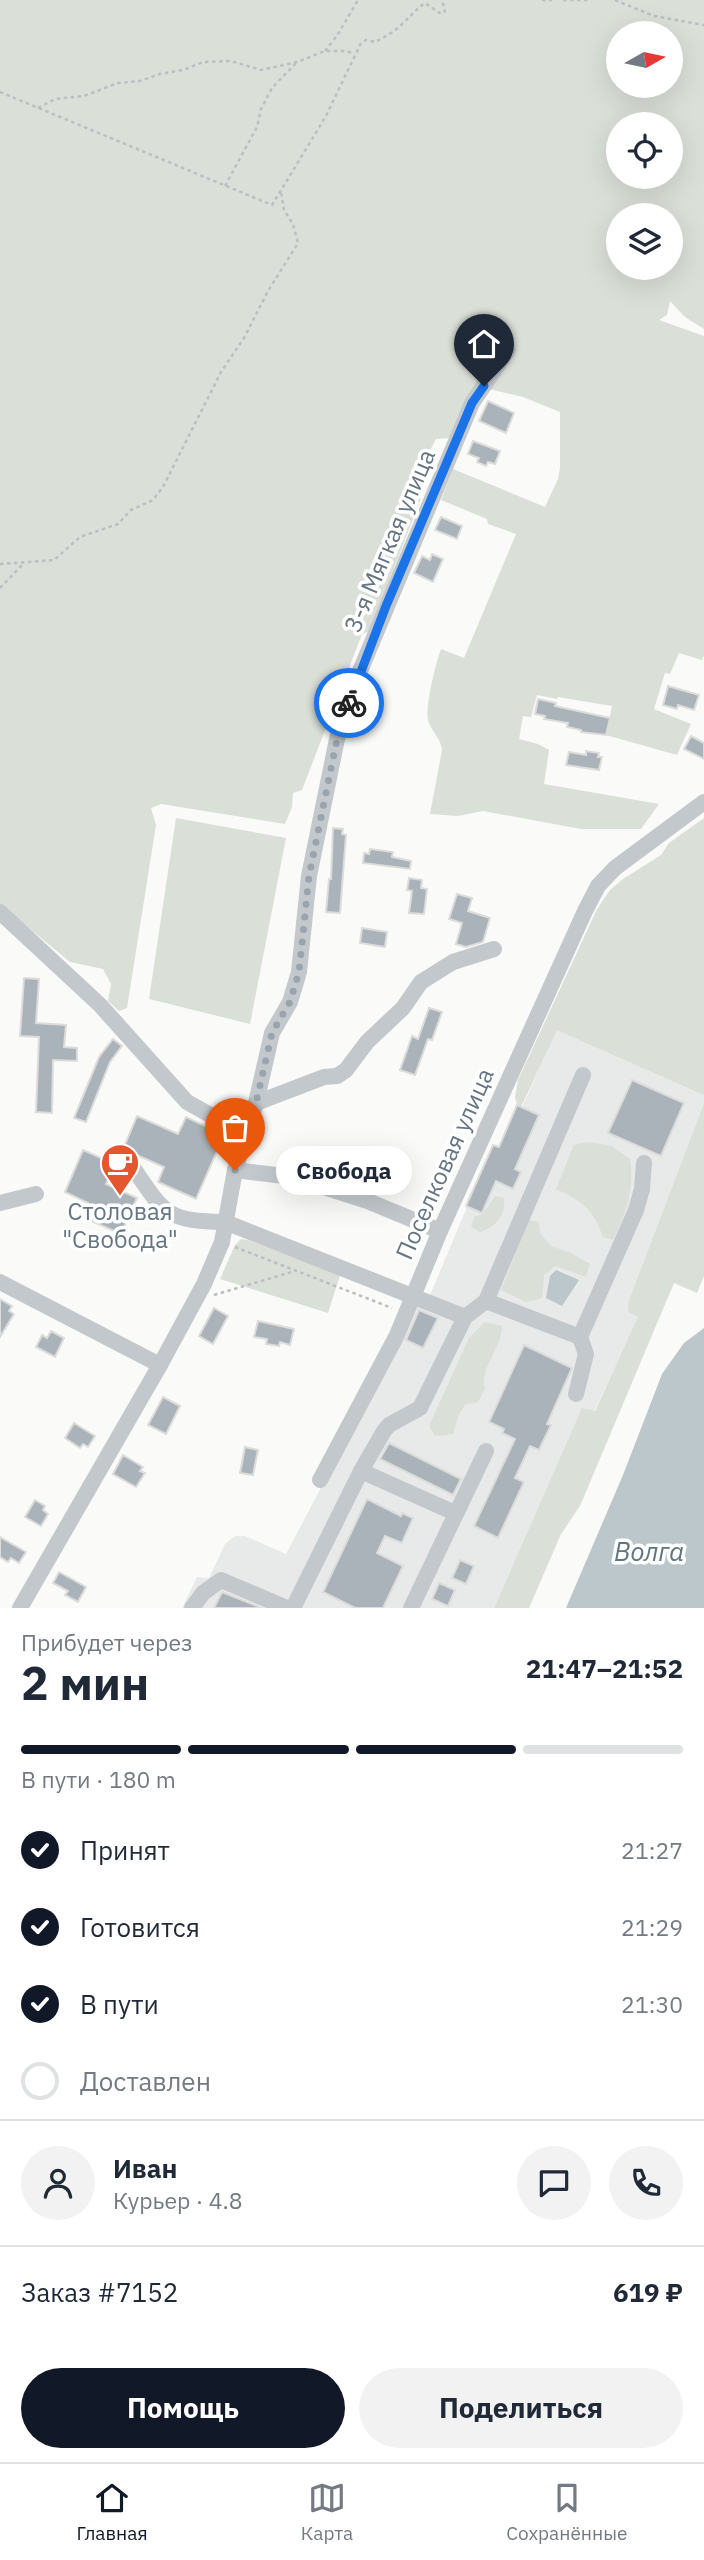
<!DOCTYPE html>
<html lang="ru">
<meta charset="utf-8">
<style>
:root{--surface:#fff;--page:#f2f2f3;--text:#1f2937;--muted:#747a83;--line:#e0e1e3;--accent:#111827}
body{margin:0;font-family:"IBM Plex Sans",sans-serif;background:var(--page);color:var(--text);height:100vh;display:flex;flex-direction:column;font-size:26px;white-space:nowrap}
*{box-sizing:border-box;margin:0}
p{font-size:23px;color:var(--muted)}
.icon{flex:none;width:38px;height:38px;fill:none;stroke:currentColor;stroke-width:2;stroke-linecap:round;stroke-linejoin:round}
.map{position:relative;height:1608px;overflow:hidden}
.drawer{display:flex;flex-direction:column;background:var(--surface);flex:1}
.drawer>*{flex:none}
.needle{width:46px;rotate:81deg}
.controls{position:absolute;left:606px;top:21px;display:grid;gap:14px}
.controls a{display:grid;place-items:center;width:77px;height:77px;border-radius:50%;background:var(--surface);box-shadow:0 7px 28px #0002;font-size:35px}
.pin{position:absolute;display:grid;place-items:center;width:60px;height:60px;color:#fff;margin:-72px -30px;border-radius:50% 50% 50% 0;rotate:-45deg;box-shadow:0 0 7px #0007}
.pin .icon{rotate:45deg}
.courier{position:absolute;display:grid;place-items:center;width:70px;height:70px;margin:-35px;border:5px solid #1a73e8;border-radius:50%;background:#fff;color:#222;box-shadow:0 2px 9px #0007}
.bubble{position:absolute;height:49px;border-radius:24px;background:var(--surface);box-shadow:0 7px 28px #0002;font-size:23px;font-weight:700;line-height:49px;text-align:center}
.headline em{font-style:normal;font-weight:700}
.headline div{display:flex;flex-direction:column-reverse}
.headline{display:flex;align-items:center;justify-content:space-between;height:119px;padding:0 21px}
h1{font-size:46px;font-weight:700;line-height:52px}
.bar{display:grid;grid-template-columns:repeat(4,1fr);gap:10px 7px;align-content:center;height:84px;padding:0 21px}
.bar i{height:9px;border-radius:5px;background:var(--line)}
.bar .selected{background:var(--accent)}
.bar p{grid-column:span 4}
.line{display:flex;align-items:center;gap:18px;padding:0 21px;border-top:2px solid var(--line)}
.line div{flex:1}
.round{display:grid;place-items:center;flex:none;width:74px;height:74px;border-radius:37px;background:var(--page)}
ol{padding:0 21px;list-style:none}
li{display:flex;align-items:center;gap:21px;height:77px}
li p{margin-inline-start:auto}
li .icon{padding:7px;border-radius:50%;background:var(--accent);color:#fff;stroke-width:4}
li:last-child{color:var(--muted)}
li i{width:38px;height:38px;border:4px solid var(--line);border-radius:50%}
.cta{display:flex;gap:14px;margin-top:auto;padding:14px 21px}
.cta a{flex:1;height:80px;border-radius:42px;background:var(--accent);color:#fff;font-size:28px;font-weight:700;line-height:80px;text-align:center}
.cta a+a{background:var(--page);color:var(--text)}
.tabs{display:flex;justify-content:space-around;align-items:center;height:98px;border-top:2px solid var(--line);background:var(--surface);font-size:19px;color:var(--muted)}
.tabs a{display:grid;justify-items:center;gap:4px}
.tabs .selected{color:var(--accent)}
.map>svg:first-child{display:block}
</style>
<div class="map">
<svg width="704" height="1608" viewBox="0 0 704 1608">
<rect width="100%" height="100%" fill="#fafaf8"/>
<!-- built -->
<polygon fill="#e8e9e9" points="557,1029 690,1087 704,1095 704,1103 629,1300 639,1317 594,1411 582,1409 494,1608 182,1608 197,1577 209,1578 225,1544 235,1536 245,1536 286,1554 417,1306 428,1300 493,1145 499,1147 517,1105 522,1107"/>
<!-- green -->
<g fill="#dadfd7" fill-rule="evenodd">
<path d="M0 0H704V329L685 317 670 301 667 315 659 320 704 336V655L702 660 679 653 670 674 665 673 654 709 691 724 677 755 606 735 612 706 558 697 557 699 537 695 531 717 523 716 519 739 538 744 549 750 544 784 659 804 641 829H581L483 811 458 816 430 814 442 750C441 738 431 731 428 720 425 707 436 662 441 649L464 658 516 534 488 524 487 519 441 500 453 469 545 507 558 479 560 468V412L523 397 489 389 510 356 499 349 500 353 451 438 436 439 428 454 432 457 425 475 415 472 409 484 419 489 421 498 370 631 362 634 302 790 293 793 292 807 285 824 161 804 151 808 156 825 127 1008 119 1011 108 1001 111 984 103 969 70 962 0 904ZM618 33H670V86H618ZM618 124H670V177H618ZM618 215H670V268H618Z"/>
<polygon points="176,818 286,838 250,1024 149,999"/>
<polygon points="704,818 704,1095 557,1030 521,1107 517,1105 515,1097 518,1080 597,909 610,890 623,879 661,855 669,843"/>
<polygon points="704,1103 704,1276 697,1293 674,1283 580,1506 561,1534 529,1608 494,1608 582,1408 595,1411 638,1317 628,1312 629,1300"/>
<path d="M588 1142 612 1146 630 1159C635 1189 626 1213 613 1240L603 1237C593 1208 582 1201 556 1189L574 1145Z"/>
<path d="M495 1196 504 1198C506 1215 496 1227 480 1232L471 1227 475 1216 482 1215Z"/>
<polygon points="529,1220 539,1222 540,1233 551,1246 571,1253 590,1264 586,1277 555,1266 544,1275 542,1298 526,1302 501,1290"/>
<polygon points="241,1239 248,1240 340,1275 328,1313 220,1279 235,1245"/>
<path d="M485 1322 502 1326C502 1348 479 1368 485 1389L478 1402 466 1404 459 1414 453 1434 435 1436 429 1426 469 1338Z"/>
</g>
<!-- water -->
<g fill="#bbc7cb">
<polygon points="556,1270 579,1280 562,1306 546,1298 550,1276"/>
<polygon points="704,1328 704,1608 566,1608 623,1475 662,1374 684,1343"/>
</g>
<!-- building -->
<g fill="#aab3b9" stroke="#dcdcda" stroke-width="2">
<polygon points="488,401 514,413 506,433 479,421"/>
<polygon points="473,441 500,451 495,464 488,462 486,466 477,462 479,458 468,454"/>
<polygon points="441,517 462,526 457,539 435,530"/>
<polygon points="432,554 443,559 433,582 414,573 422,556 430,560"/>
<polygon points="668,686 699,695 694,710 678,705 677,709 663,705"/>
<polygon points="538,699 556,703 555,706 610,718 606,735 581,732 581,730 567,727 568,723 544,719 545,716 535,714"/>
<polygon points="691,736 704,743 704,759 684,749"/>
<polygon points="586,751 599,753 598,757 602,757 599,770 566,765 569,752 586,755"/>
<polygon points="333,828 343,829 342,834 346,835 340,913 326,912 329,879 331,879"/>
<polygon points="370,849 393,852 392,857 411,861 410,869 363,863 364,853 369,854"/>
<polygon points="409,878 422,880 421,888 427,889 424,914 409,913 412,891 407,890"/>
<polygon points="457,894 472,898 468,911 490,918 483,942 466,947 456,944 462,923 449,919"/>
<polygon points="362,928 387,932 385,947 360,943"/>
<polygon points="24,978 39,979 36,1023 66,1025 64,1047 77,1048 77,1061 53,1060 52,1113 36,1112 39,1037 20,1036"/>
<polygon points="429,1008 442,1012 432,1040 428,1039 415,1075 400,1070 412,1036 418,1039"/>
<polygon points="113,1039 122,1046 110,1062 86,1122 74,1118 99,1057"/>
<polygon points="632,1080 684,1103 661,1156 608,1133"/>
<polygon points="517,1105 539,1115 515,1169 521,1172 513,1189 496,1181 482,1213 466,1206 493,1145 499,1147"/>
<polygon points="137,1116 178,1134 186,1117 214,1130 222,1140 196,1199 158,1182 164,1167 123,1149"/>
<polygon points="83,1150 115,1164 106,1184 137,1198 121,1234 82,1217 88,1203 65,1192"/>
<polygon points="0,1299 12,1306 9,1311 14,1314 0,1337"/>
<polygon points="214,1308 228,1316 213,1344 199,1336"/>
<polygon points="419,1310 438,1318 423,1348 406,1340"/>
<polygon points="258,1321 294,1329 290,1345 280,1342 279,1346 266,1344 267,1339 254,1337"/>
<polygon points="51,1331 64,1338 55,1357 36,1347 42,1335 47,1338"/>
<polygon points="524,1345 572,1368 547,1424 551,1425 539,1450 530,1446 515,1478 524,1482 498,1538 474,1526 515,1439 502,1433 504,1429 489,1422"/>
<polygon points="163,1397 180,1406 166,1434 148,1425"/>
<polygon points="74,1423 95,1436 88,1447 83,1444 80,1448 65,1438"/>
<polygon points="389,1443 461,1479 453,1495 380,1459"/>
<polygon points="245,1447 258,1450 253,1475 240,1473"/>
<polygon points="123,1455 143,1467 140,1471 145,1473 136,1487 113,1474"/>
<polygon points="367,1499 401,1516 402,1513 413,1518 402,1543 385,1536 377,1553 403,1566 383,1608 355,1608 323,1592"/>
<polygon points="35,1500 45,1506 43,1510 48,1514 41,1526 25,1517"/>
<polygon points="0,1537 26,1552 19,1563 11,1558 8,1562 0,1557"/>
<polygon points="460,1560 474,1566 466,1584 452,1578"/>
<polygon points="59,1572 86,1587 78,1602 65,1595 68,1591 53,1583"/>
<polygon points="439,1583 455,1590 448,1606 432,1599"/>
<polygon points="222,1592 257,1606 260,1608 214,1608"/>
</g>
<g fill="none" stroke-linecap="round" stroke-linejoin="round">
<!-- path -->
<g stroke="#bbbfc2" stroke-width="2.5" stroke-dasharray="3.5 3.5" stroke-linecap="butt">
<polyline points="542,0 552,0"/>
<polyline points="563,0 589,0"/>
<polyline points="615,0 654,16 704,25"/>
<polyline points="325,51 337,36 358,0"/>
<path d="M0 92 272 205 326 116 361 43 366 40 375 42C385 37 396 31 404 22 412 15 416 9 425 3L441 14 445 11 442 0"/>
<polyline points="38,108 55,99 84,96 118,83 140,81 160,74 183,70 203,62 231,61 261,70 297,62 325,51 343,51 354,53"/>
<polyline points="225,186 257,127 261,109 272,88 296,63"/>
<polyline points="0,564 54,560 80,537 118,524 131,510 153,500 163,487 221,372 244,338 268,291 298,243 293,224 284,210 281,192"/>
<polyline points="0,588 24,563"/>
<polyline points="235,1247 392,1308"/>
<polyline points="214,1295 295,1271"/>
</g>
<!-- minor -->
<g stroke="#c3c8cc" stroke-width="16">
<polyline points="0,912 100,1005 187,1102 221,1121 241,1148"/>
<polyline points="256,1103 324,1077 337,1076 346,1070 367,1042 403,1008 421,982 453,962 494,949"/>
<path d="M134 1169C165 1215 168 1221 225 1222L465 1317"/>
<polyline points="235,1170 292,1177 370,1202 440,1231"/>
<polyline points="0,1203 36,1194"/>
<polyline points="0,1282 160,1365"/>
<polyline points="486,1301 580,1337"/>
<polyline points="576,1394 586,1354 580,1337 636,1210 642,1189 644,1163"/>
<polyline points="361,1471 455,1513"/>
<polyline points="320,1480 397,1335 440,1231 585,911 598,886 615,868 704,802"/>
<polyline points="20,1608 160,1365 204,1284 222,1242 235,1170 256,1103 272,1033 290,1002 299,972 309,876 337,739 355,683 472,403 508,350"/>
<polyline points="192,1608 203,1593 221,1580 287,1608"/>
<polyline points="293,1608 361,1471 384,1431 389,1425 420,1408 465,1317 486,1301 583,1075"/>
<polyline points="411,1608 486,1451"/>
</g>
</g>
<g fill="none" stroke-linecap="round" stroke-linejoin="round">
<!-- done -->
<polyline stroke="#99a4ac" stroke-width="7" stroke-dasharray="0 12.6" points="235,1170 256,1103 272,1033 290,1002 299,972 309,876 337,739 349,703"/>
<!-- route -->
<polyline stroke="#1a73e8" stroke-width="9" points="349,703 386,606 461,429 472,403 484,386"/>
</g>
<!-- icons -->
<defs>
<g id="cafe-pin" transform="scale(2.0125)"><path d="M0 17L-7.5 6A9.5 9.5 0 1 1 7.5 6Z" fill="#e4572e" stroke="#fff"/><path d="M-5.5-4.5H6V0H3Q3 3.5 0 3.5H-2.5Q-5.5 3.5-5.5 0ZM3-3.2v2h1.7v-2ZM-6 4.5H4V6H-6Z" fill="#fff"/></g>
</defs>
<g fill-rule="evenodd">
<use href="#cafe-pin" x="120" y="1163"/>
</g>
<g text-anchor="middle" stroke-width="7" stroke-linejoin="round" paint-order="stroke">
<!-- street labels -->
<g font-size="24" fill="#657683" stroke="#fff">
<text transform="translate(390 541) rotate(-67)" y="8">3-я Мягкая улица</text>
<text transform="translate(445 1164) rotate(-66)" y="8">Поселковая улица</text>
</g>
<!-- poi labels -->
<g font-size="24" fill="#657683" stroke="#fff">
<text x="120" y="1220">Столовая<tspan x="120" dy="28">"Свобода"</tspan></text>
</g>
<!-- water labels -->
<g font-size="26" font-style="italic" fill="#60757c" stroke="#fff">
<text x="649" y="1561">Волга</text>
</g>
</g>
</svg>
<div class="controls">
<a><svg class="needle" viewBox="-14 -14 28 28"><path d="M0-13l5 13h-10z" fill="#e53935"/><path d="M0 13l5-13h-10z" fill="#747a83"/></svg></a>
<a><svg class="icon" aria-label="locate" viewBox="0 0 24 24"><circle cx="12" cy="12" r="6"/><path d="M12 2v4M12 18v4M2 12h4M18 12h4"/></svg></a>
<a><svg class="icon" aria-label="layers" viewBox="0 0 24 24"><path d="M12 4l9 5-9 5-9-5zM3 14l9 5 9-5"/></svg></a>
</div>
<div class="pin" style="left:235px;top:1170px;background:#ea580c"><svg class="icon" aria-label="bag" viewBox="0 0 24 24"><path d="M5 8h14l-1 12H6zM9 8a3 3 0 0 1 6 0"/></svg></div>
<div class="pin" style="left:484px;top:386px;background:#1f2937"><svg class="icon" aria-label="home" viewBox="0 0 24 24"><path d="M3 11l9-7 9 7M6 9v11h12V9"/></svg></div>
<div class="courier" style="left:349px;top:703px"><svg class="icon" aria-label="bike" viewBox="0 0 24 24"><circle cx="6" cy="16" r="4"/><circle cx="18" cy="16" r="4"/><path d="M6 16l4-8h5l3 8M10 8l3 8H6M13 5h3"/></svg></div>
<div class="bubble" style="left:276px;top:1146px;width:136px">Свобода</div>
</div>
<section class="drawer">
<div class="headline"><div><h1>2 мин</h1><p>Прибудет через</p></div><em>21:47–21:52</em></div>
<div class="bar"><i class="selected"></i><i class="selected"></i><i class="selected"></i><i></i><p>В пути · 180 m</p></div>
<ol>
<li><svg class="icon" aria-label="check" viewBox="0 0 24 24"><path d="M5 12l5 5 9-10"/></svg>Принят<p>21:27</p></li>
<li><svg class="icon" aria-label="check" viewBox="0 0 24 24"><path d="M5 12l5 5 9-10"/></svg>Готовится<p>21:29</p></li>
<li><svg class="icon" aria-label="check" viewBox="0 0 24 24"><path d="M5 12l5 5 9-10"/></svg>В пути<p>21:30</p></li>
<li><i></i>Доставлен</li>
</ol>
<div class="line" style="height:126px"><a class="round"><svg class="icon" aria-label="person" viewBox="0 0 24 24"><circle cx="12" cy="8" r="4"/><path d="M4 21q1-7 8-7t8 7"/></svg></a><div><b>Иван</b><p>Курьер · 4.8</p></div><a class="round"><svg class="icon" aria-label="chat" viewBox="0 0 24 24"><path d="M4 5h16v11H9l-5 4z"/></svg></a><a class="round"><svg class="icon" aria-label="phone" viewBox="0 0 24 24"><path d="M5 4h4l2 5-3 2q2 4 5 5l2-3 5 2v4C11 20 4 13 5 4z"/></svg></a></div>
<div class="line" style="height:91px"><div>Заказ #7152</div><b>619 ₽</b></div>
<div class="cta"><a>Помощь</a><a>Поделиться</a></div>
</section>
<nav class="tabs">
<a class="selected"><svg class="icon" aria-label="home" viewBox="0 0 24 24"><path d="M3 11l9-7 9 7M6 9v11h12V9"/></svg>Главная</a>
<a><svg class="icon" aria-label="map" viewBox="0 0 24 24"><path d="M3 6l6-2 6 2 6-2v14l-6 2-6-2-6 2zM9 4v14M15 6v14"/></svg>Карта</a>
<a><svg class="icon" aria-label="saved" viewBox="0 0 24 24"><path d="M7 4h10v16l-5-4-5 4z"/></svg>Сохранённые</a>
</nav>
